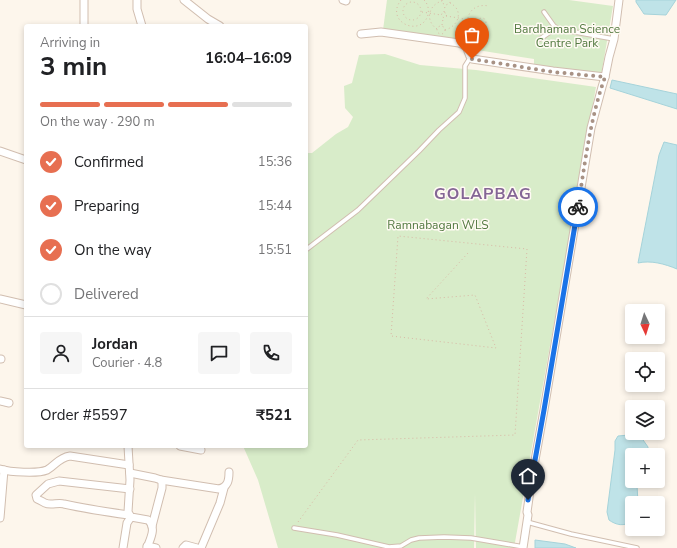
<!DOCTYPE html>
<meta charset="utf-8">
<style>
:root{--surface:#fff;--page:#f6f6f6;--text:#202124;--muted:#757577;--line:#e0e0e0;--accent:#e76f51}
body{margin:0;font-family:"Nunito Sans",sans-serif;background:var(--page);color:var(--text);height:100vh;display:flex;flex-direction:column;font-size:15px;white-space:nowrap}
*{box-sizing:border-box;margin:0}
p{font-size:13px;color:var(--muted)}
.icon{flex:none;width:22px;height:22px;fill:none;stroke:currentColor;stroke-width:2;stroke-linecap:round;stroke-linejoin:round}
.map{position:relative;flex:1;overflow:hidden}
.side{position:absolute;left:24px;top:24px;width:284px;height:424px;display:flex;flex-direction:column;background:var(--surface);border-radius:4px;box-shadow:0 2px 6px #0003}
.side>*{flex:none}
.needle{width:26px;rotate:176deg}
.controls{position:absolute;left:625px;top:304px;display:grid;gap:8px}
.controls a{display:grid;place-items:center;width:40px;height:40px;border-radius:4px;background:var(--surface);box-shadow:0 2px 6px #0003;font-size:20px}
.pin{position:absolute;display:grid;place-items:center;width:34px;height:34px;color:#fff;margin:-41px -17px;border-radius:50% 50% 50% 0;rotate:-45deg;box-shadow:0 0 4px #0007}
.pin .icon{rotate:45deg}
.courier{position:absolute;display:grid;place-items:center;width:40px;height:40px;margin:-20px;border:3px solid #1a73e8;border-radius:50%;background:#fff;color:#222;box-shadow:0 1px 5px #0007}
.headline em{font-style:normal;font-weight:700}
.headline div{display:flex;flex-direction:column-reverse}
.headline{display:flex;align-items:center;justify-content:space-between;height:68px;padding:0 16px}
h1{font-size:26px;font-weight:700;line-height:30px}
.bar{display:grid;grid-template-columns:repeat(4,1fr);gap:6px 4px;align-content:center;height:48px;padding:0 16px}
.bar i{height:5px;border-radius:3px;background:var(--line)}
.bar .active{background:var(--accent)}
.bar p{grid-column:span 4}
.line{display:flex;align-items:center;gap:10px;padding:0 16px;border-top:1px solid var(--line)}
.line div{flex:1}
.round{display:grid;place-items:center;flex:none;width:42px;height:42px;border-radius:4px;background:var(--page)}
ol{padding:0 16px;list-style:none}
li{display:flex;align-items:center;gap:12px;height:44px}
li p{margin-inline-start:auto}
li .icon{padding:4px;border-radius:50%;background:var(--accent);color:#fff;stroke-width:4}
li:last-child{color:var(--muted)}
li i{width:22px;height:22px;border:2px solid var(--line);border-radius:50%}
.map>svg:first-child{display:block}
</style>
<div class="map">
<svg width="677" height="548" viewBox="0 0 677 548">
<rect width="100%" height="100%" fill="#fdf6ec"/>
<!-- green -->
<g fill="#d8ecc9">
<polygon points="387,0 569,0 613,6 601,76 534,68 534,59 477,50 478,44 383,30"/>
<polygon points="385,54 420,65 476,70 596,87 514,548 476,548 475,493 474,548 278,548 258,480 243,446 306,446 306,153 312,153 336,134 348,127 353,117 345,108 344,86 352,83 359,55"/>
</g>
<!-- water -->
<g fill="#bfe3e8" stroke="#a5d3da">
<polygon points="636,0 676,0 666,15 644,14 636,2"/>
<polygon points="612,80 677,94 677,109 610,88"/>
<path d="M664 142 677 145V269C665 264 651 260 638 263L659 155Z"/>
<path d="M629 435 641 437 648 447V455H632V481H640L637 485 638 503H632V521C624 527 616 525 609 520L607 512 615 450V441L618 436Z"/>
<polygon points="535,540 565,544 576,548 535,548"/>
</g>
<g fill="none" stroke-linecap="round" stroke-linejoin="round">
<!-- service casing -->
<g stroke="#d1beb0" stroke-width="5.5">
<g id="service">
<polyline points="544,12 554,26 558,29 614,39"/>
<polyline points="540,39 556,28"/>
<polyline points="307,249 358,210 419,151 439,130 459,112 465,98 465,66 470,58"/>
<polyline points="527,522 571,534 637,548"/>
<polyline points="294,528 337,535 389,547 401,546 411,540 419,538 444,537 471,538 524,547"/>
</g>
</g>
<!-- minor casing -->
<g stroke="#d1beb0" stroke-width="9">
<g id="minor">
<polyline points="137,0 137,9 142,26"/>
<polyline points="184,0 208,19 220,26"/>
<polyline points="343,0 346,1"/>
<polyline points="84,26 84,0"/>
<path d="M361 34 381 32 459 43C472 48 465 52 472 59L553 71 605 77"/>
<polyline points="0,151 26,160"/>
<polyline points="0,299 26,305"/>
<polyline points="0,359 1,359"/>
<polyline points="0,401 9,403"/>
<path d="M128 446 130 480 128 512 131 517 148 520C157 528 150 539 147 548"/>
<polyline points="180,446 201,450"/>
<path d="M0 469C10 472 37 474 47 470 56 465 58 458 70 456L129 465"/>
<polyline points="130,473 155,478 161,480 162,483 162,488 152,526"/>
<path d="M161 480 219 489C228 487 229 480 229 472"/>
<path d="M129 515C107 512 86 509 64 504 58 502 51 506 45 503 43 502 40 500 37 499L36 495 48 484 59 481 130 489"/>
<polyline points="0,518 4,470"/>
<polyline points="147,546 156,548"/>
<polyline points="123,548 127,523 131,517"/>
<polyline points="183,548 186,545 197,548"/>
<polyline points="201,548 220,503 224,488"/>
<polyline points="523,548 528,515 527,512 532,477 544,410 591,128 602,87 605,77 609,57 614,39 619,0"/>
</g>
</g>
<!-- path -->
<g stroke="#d9b8a5" stroke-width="1" stroke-dasharray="1 3" stroke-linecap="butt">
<path d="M401 0C384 22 421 38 428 15 429 9 428 4 424 0"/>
<polyline points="442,0 442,3 446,5 450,3 450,0"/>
<circle cx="412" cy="11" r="9"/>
<polyline points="422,12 441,15"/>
<polyline points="444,12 445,6"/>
<circle cx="444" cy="15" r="2.5"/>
<polyline points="446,16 478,21"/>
<circle cx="482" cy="22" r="4"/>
<polyline points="442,25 443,19"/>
<circle cx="441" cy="30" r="4"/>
<path d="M437 29C425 21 428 5 442 1"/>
<path d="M445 30C459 26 464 10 450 3"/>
<path d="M484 37C460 36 463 1 489 6"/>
<polyline points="298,522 358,440 515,435 527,249 398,236 391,336 496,348 475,295 426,299 468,253"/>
</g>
<!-- service -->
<use href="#service" stroke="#fff" stroke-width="3.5"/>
<!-- minor -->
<use href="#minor" stroke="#fff" stroke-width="7"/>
</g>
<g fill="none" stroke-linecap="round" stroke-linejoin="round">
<!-- done -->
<path stroke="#a89285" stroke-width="4" stroke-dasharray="0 7.2" d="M472 59 553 72 605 77C590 119 585 163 578 207"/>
<!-- route -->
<polyline stroke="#1a73e8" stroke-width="5" points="528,500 532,477 544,410 578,207"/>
</g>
<g text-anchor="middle" stroke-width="3" stroke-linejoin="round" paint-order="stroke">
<!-- park labels -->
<g font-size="12" fill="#537a41" stroke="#fffaf3">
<text x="567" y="33">Bardhaman Science<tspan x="567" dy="14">Centre Park</tspan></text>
<text x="438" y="229">Ramnabagan WLS</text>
</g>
<!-- district labels -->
<g font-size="16" font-weight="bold" letter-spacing="1" fill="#846695" stroke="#fffaf3">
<text x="483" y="199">GOLAPBAG</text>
</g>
</g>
</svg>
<div class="controls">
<a><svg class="needle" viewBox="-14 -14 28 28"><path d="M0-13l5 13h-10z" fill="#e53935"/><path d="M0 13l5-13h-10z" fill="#757577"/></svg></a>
<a><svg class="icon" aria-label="locate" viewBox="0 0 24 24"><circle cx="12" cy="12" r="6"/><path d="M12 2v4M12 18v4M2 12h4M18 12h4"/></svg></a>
<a><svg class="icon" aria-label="layers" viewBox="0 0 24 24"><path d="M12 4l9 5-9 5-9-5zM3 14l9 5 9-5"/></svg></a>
<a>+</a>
<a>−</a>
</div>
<div class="pin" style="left:472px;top:59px;background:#ea580c"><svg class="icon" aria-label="bag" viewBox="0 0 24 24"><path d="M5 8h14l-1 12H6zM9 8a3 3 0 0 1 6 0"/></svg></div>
<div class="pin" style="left:528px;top:500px;background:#1f2937"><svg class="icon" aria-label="home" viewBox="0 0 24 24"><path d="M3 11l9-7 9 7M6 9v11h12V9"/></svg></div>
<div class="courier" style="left:578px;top:207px"><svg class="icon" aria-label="bike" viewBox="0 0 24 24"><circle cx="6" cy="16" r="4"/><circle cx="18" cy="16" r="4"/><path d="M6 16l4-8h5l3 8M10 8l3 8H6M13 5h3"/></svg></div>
<section class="side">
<div class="headline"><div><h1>3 min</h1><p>Arriving in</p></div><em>16:04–16:09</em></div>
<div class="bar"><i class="active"></i><i class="active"></i><i class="active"></i><i></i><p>On the way · 290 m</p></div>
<ol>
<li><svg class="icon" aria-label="check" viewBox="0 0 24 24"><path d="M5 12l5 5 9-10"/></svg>Confirmed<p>15:36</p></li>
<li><svg class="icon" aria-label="check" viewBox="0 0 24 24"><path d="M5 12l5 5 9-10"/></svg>Preparing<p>15:44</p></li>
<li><svg class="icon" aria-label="check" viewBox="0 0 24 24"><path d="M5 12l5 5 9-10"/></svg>On the way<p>15:51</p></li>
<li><i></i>Delivered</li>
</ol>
<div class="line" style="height:72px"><a class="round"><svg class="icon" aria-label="person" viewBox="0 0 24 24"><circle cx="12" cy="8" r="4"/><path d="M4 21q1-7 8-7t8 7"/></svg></a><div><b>Jordan</b><p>Courier · 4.8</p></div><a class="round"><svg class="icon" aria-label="chat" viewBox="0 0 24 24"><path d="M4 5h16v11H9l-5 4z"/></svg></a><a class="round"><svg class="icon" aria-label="phone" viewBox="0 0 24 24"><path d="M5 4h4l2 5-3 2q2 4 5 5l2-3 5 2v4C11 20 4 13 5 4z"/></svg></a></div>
<div class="line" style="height:52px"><div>Order #5597</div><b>₹521</b></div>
</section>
</div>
